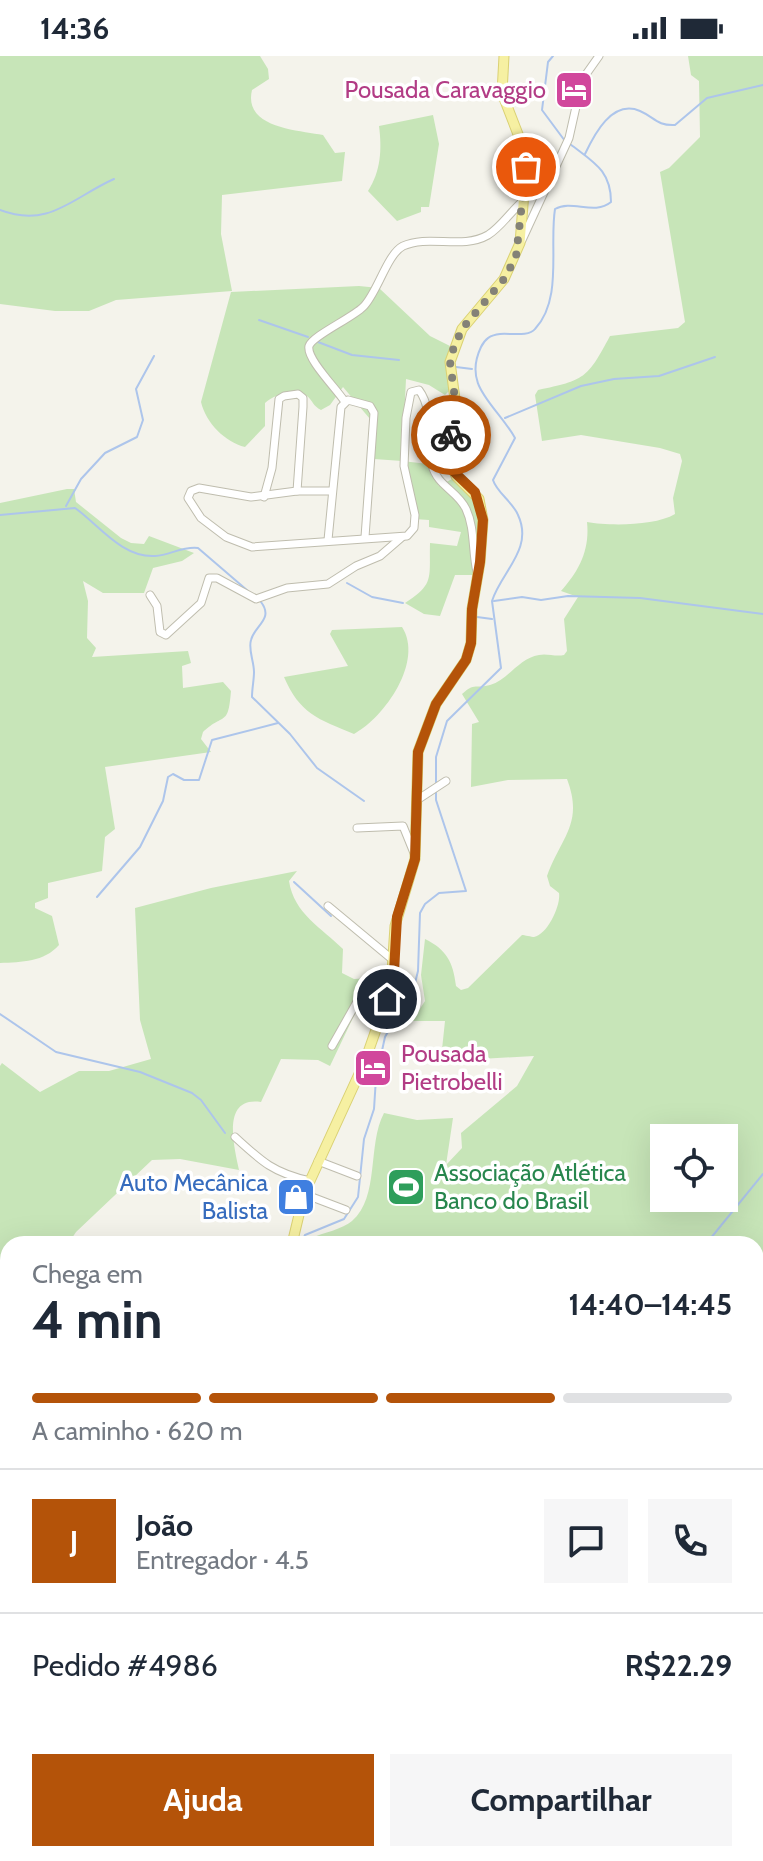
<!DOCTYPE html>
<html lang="pt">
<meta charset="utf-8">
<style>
:root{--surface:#fff;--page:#f6f6f7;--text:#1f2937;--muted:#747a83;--line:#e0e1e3;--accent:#b45309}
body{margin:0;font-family:Cabin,sans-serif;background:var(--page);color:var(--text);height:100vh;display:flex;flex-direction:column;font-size:30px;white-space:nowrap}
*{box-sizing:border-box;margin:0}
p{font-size:26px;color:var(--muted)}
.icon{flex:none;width:44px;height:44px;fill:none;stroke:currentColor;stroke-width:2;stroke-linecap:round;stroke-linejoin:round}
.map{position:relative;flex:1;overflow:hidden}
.details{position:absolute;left:0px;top:1180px;width:764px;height:626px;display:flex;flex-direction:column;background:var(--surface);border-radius:24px 24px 0 0;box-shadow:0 8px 32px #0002}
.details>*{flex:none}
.buttons{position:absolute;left:650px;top:1068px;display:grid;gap:16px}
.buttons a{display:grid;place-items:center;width:88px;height:88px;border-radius:0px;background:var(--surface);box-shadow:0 8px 32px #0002;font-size:40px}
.pin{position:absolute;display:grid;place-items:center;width:68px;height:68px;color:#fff;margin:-34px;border:4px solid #fff;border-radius:50%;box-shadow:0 2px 8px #0007}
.courier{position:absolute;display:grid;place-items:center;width:80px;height:80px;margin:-40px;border:6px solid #b45309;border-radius:50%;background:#fff;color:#222;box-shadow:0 2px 10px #0007}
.overview em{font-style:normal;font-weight:700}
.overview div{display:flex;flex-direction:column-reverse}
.overview{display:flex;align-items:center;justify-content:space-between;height:136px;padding:0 32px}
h1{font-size:52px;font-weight:700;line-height:60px}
.bar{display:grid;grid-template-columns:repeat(4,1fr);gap:12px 8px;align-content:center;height:96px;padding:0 32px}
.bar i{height:10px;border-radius:6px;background:var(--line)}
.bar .on{background:var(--accent)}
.bar p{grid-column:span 4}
.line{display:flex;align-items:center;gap:20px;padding:0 32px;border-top:2px solid var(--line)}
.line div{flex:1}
.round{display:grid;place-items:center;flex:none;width:84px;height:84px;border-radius:0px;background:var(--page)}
.action{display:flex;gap:16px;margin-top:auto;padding:16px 32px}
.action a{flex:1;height:92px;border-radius:0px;background:var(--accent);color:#fff;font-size:32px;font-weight:700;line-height:92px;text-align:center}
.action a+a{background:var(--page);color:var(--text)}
.status{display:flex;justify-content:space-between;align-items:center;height:56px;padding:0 40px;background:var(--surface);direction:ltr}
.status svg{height:22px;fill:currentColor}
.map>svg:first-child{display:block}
</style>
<div class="status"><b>14:36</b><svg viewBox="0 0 49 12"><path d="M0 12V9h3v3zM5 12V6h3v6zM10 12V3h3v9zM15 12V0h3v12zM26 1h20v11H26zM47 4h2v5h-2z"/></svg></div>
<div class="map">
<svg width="763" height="1805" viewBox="0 0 763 1805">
<rect width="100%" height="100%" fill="#f4f3eb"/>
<!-- green -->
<g fill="#c7e5b8" fill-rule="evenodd">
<path d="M0 0H260L268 13 269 23 252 34C243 72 298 74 323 79L335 97 345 96 342 125 222 139 221 178 232 235 116 244 89 255H55L0 248Z"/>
<path d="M688 0H763V1805H395L392 1798H756V1188H310L311 1182C323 1177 343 1173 352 1165 380 1141 367 1089 384 1057L417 1064 453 1062 446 1109 462 1092 461 1077 517 1030 534 1000 446 1005 441 1003 445 965H412L425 945 421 919 425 883C447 894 453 906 456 930L461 934 468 932 522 879C524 879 532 881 534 881 548 878 561 849 559 837L550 830 547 820C561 781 584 768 567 723L508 724 471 731 472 668 479 666 462 638C475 626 475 633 490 629 508 624 519 602 539 599 547 597 555 601 564 599L567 595 564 563 578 541 561 535C579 515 590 494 587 466 609 470 655 470 675 458L673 442 682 405 680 398 660 392 581 379 542 385 535 339 538 334C585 324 587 323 610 280L678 272 685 266 660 116 669 112 700 81 699 25 691 19ZM664 1082H724V1142H664Z"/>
<path d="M433 59 439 88 429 151H421V156L397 165 368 135C381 115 382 93 379 70Z"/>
<path d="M359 230 379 232 430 280 450 290 446 306 449 335 445 339 429 329 406 323 402 405 428 408 439 430 452 423 475 446 480 462 474 519H455L440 560 424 558 405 547C435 528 429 522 430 487L457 490 461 476 429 471V464L414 463 403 425 402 405 374 403 370 363 343 331 330 349 321 354C313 350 313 345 307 340 297 331 273 339 265 347V370L245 391C225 386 206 367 201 346L231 236Z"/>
<path d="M67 433H74L76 446 121 482 131 487 144 488 149 480 194 497 182 505 153 512 144 537H103L83 525 88 545 87 582 96 592 92 601 188 595 191 607 182 610 183 632 223 626 231 635C228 671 225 656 203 676L201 683 211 696 105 711 115 773 105 781 102 815 48 827V842L35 847V852L52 860 59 889C44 906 22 906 0 907V447Z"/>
<path d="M402 571C424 605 385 661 354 678 318 663 300 658 284 621L348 610 330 578 332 574Z"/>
<path d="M297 815 289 825C294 858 322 872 343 893L342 917 354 923 372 922 330 1010 318 1004 281 1003 261 1046C221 1040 234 1090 239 1114L180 1103 152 1104 76 1176 68 1188H8V1798H85L79 1805H0V1010L2 1007 40 1036 79 1015H109L151 1003 140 964 135 852 211 832Z"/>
</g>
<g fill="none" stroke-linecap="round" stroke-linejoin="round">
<!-- stream -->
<g stroke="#adc5eb" stroke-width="2">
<polyline points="553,0 548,6 542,54 565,85"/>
<path d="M585 98C594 79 612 43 640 55 654 61 657 70 675 69L707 42 763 29"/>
<path d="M0 154C49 173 73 141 114 123"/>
<polyline points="259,264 308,281"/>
<polyline points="318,286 352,299 399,304"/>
<polyline points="456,311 472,313"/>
<polyline points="505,362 581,330 614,323 659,320 715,301"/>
<polyline points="66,450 81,423 105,397 137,381 143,364 136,333 154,300"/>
<path d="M0 459 75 452C99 469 122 502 155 500 170 499 183 490 198 492L248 535"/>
<polyline points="347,527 372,541 403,547"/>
<polyline points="494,545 522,541 541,544 568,540 640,542 763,558"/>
<path d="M261 546C274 563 255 569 251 584 248 594 254 605 254 616 254 624 252 632 252 641L290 678 317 712 364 745"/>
<polyline points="477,561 492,563"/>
<path d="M436 729V701L447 665 501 612 492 545C501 516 534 493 518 459 513 446 497 437 493 424L515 382C496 348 462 331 481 291 485 283 490 279 500 278 510 277 529 281 535 273 563 243 549 190 555 153 572 143 594 160 611 146 611 114 593 106 570 88"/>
<polyline points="294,826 331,860"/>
<polyline points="97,841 140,791 163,745 168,721 173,718 184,724 199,724 212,684 278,667"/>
<polyline points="0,958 56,996 140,1016 192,1037 201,1044 225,1077"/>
<polyline points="301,1188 305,1179 344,1163 358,1141 364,1083 374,1053 376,1022 385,981 415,927 418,915 420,857 425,848 439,837 466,835 436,744 436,736"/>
<polyline points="706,1188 763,1118"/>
<polyline points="756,1203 763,1205"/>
<polyline points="0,1492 8,1493"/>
<polyline points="312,1798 323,1805"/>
</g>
<!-- minor casing -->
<g stroke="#bfbdae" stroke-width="9">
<g id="minor">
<polyline points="522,184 569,82 582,24 599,0"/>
<path d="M345 346C337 333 306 303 309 290 312 280 352 262 363 251 377 238 387 198 403 190 429 178 462 194 488 179 501 171 511 155 523 145"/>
<path d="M331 435H297L251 441 199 432 191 435 188 442 201 462 226 481 252 491 407 480 414 472 415 459 404 410 406 362 411 336 419 334C434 354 427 385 432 409 437 430 458 435 466 453 475 472 472 495 477 516"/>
<polyline points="264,441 272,412 279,343 284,340 298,338 303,342 303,351 297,435"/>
<polyline points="328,484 341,351 348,344 370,350 374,357 365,481"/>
<polyline points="150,539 157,550 160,576 166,579 201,547 209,522 217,522 256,543 287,532 328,528 356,510 380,500 402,481"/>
<polyline points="417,744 446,725"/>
<polyline points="357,772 403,770 414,797"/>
<polyline points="328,850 393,904"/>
<polyline points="332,990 358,944 374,940 387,943"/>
<path d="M235 1081C262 1106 274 1117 310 1125"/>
<polyline points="318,1105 357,1120"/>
<polyline points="304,1138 346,1154"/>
</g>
</g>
<!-- major casing -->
<g stroke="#dad173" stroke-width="11">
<g id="major">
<polyline points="292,1188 304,1138 365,1005 391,931 395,870 415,803 418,696 436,648 466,604 471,587 472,553 480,506 483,464 479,443 456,420 451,408 455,343 450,306 462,273 504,223 520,187 526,111 521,86 502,37 504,0"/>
<polyline points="149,1798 150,1805"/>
<polyline points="250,1798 266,1805"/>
<polyline points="223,1805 237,1798"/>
</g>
</g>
<!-- minor -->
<use href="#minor" stroke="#fff" stroke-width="7"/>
<!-- major -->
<use href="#major" stroke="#f6f0a2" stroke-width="9"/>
</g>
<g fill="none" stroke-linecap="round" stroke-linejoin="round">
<!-- done -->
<polyline stroke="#848277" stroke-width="8" stroke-dasharray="0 14.4" points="451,379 455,343 450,306 453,294 462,273 504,223 516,201 526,111"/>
<!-- route -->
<polyline stroke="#b45309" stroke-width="10" points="387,943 394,916 397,861 415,803 418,696 436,648 466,604 471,587 472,553 480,506 483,464 475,436 452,414 451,379"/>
</g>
<!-- icons -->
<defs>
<g id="hotel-square" transform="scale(2)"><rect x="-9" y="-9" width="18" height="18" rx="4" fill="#d1479c" stroke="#fff"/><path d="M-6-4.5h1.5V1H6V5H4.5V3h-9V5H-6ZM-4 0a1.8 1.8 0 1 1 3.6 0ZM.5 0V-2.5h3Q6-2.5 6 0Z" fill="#fff"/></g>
<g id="stadium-square" transform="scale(2)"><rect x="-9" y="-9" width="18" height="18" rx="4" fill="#2e9e5b" stroke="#fff"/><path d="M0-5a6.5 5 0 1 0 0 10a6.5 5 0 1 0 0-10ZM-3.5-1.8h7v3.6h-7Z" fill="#fff"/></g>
<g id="shop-square" transform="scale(2)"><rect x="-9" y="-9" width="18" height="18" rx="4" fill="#3f7fe0" stroke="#fff"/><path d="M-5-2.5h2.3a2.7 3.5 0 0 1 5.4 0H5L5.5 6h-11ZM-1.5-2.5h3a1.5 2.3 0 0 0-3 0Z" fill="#fff"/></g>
</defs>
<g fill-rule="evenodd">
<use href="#hotel-square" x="574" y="34"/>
<use href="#hotel-square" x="373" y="1012"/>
<use href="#stadium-square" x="406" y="1131"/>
<use href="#shop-square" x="296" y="1141"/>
</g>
<g text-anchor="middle" stroke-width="7" stroke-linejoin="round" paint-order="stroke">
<!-- hotel labels -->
<g font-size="24" fill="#b23c85" stroke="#fff" text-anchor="end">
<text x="546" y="42">Pousada Caravaggio</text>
<text x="401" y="1006" text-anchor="start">Pousada<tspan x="401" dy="28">Pietrobelli</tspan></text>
</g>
<!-- leisure labels -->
<g font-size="24" fill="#27864d" stroke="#fff" text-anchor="start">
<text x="434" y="1125">Associação Atlética<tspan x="434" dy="28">Banco do Brasil</tspan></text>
</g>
<!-- shop labels -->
<g font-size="24" fill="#366cbe" stroke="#fff" text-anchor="end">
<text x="268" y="1135">Auto Mecânica<tspan x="268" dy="28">Balista</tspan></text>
</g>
</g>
</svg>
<div class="buttons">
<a><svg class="icon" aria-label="locate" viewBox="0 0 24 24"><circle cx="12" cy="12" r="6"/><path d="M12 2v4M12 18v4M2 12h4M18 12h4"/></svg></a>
</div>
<div class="pin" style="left:526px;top:111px;background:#ea580c"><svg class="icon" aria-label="bag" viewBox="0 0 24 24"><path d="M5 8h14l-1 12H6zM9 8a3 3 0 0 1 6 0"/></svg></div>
<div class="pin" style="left:387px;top:943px;background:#1f2937"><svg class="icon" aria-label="home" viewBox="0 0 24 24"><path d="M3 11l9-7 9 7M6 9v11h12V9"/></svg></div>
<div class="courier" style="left:451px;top:379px"><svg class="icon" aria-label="bike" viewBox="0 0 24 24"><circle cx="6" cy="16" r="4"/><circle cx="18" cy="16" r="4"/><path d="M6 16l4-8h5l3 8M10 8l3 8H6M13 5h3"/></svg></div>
<section class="details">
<div class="overview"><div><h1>4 min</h1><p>Chega em</p></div><em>14:40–14:45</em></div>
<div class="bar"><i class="on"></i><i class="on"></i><i class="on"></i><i></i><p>A caminho · 620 m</p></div>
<div class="line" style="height:144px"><b class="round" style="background:var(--accent);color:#fff">J</b><div><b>João</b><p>Entregador · 4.5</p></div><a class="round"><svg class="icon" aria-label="chat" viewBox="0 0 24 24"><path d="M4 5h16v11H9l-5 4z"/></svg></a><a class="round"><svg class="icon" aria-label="phone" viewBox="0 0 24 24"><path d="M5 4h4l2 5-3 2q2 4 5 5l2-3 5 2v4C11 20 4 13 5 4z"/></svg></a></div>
<div class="line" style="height:104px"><div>Pedido #4986</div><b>R$22.29</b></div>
<div class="action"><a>Ajuda</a><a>Compartilhar</a></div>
</section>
</div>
